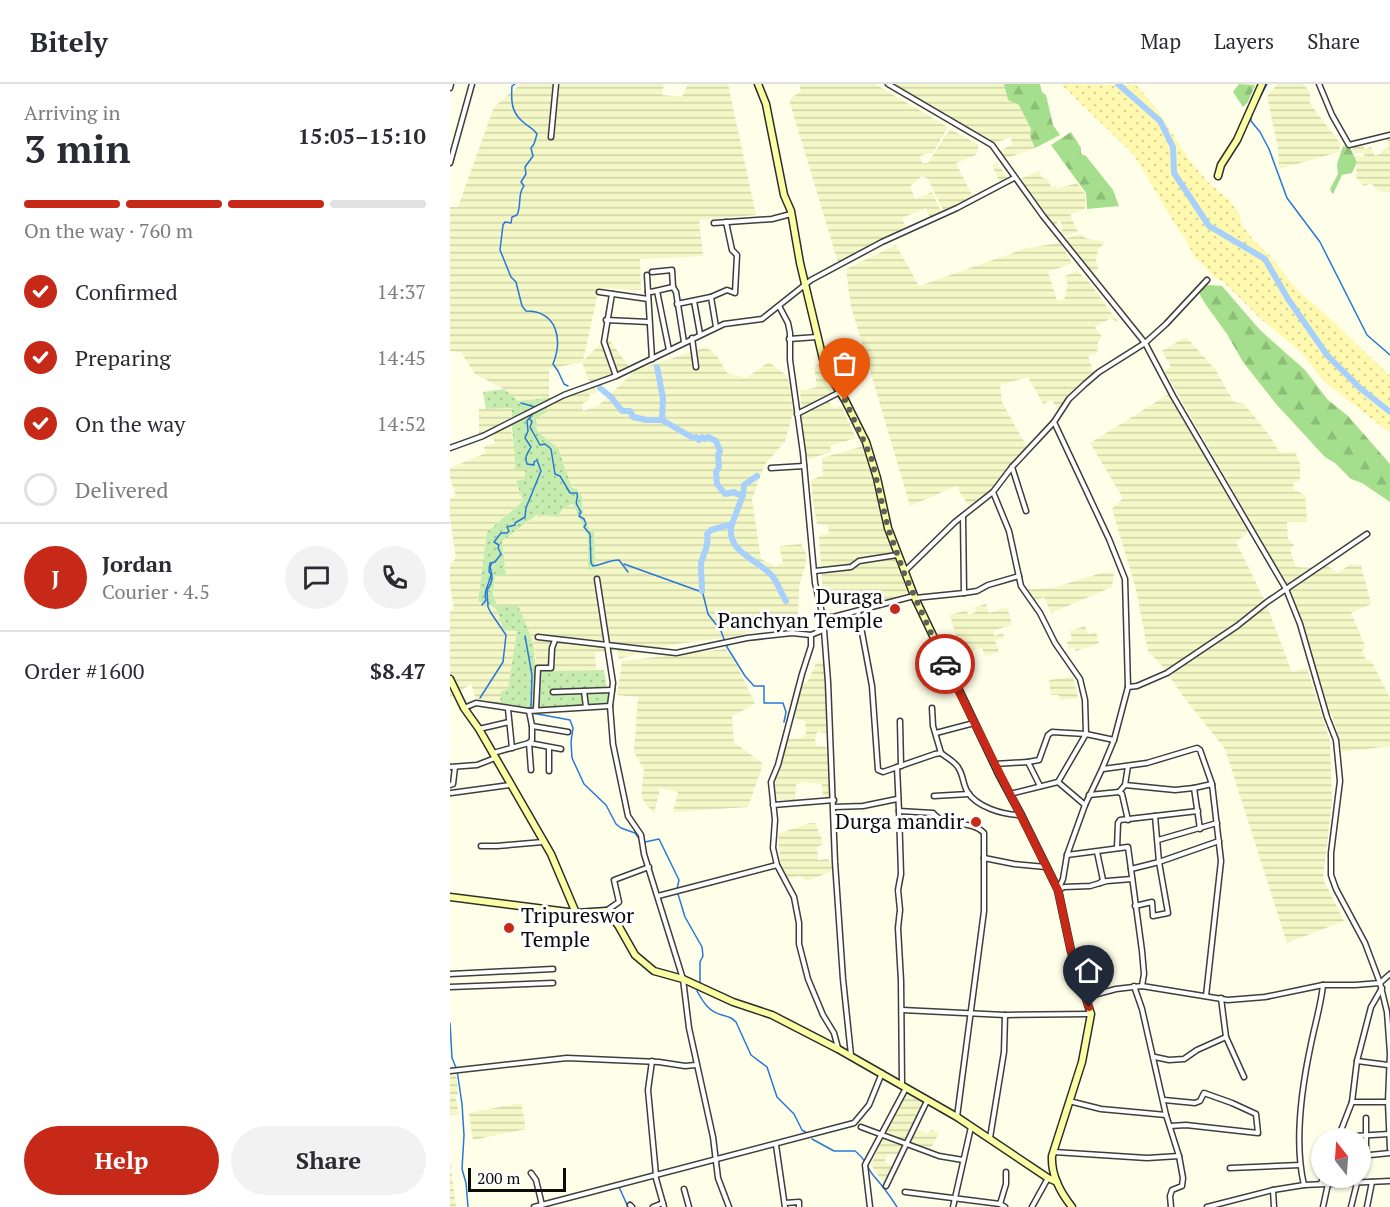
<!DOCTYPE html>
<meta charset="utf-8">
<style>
:root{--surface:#fff;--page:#f2f2f3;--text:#2b2b33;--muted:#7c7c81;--line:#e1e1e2;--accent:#c62917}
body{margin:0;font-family:"PT Serif",serif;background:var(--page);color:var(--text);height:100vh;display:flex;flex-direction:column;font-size:22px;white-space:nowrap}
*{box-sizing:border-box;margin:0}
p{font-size:20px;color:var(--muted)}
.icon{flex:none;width:33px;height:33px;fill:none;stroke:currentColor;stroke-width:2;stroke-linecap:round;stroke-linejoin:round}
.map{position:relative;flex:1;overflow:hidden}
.panel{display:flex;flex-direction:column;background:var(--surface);width:450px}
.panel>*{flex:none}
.needle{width:39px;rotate:343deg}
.fabs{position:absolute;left:861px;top:1044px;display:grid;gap:12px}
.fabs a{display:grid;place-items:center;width:60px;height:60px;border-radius:50%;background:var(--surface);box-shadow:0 2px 4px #0004;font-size:30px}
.scale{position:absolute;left:18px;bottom:15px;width:98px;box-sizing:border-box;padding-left:6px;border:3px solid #0b0b0b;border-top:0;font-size:16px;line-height:21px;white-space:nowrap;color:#0b0b0b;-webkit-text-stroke:4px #fff;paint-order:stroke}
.pin{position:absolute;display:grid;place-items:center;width:51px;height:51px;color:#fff;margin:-62px -26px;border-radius:50% 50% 50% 0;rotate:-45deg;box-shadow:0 0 6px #0007}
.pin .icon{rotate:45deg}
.courier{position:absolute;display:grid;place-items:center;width:60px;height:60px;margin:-30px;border:4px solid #c62917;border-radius:50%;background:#fff;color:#222;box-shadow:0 2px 8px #0007}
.headline em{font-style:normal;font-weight:700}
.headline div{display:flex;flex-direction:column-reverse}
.headline{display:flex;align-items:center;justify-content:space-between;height:102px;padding:0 24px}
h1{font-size:39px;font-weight:700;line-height:45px}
.bar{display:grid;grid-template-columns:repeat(4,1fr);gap:9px 6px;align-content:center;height:72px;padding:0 24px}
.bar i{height:8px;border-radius:4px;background:var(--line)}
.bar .on{background:var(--accent)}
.bar p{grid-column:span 4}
.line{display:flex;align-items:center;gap:15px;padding:0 24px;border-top:2px solid var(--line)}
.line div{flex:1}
.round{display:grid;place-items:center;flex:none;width:63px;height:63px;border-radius:32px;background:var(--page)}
ol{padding:0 24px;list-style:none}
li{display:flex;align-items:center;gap:18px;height:66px}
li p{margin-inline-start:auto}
li .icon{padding:6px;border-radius:50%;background:var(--accent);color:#fff;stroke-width:4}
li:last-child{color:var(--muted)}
li i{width:33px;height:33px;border:3px solid var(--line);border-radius:50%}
.cta{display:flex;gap:12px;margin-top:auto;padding:12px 24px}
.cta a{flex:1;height:69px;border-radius:36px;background:var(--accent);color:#fff;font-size:24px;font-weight:700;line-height:69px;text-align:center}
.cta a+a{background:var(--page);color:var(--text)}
header{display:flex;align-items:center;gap:36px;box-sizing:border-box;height:84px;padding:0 30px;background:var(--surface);border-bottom:2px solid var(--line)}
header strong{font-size:28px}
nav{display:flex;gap:33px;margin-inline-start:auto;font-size:21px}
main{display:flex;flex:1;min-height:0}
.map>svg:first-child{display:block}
</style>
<header>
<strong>Bitely</strong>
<nav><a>Map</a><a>Layers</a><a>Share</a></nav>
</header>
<main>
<section class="panel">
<div class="headline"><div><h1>3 min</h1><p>Arriving in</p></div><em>15:05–15:10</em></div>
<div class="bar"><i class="on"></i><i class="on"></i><i class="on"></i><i></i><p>On the way · 760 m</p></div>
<ol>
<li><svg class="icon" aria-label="check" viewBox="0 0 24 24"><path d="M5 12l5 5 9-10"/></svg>Confirmed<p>14:37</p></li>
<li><svg class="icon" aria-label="check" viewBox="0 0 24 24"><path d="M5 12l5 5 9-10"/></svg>Preparing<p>14:45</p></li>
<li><svg class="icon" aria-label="check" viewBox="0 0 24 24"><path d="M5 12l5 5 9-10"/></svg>On the way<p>14:52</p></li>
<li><i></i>Delivered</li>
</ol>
<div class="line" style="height:108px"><b class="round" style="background:var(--accent);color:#fff">J</b><div><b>Jordan</b><p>Courier · 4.5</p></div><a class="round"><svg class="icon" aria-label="chat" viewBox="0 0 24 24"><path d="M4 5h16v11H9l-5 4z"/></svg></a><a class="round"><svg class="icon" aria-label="phone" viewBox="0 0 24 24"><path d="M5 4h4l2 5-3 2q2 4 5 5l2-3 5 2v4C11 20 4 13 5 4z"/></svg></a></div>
<div class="line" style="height:78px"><div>Order #1600</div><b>$8.47</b></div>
<div class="cta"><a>Help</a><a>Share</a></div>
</section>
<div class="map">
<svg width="940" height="1123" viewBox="0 0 940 1123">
<defs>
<pattern id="farmland-rules" width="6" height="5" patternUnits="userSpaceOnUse" patternTransform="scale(1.5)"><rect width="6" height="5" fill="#f4f7c6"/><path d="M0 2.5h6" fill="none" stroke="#d0d2a9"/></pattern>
<pattern id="grass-dots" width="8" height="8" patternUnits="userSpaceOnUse" patternTransform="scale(1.5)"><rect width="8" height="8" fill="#c6edaf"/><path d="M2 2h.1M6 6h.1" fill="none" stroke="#a9ca95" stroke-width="1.8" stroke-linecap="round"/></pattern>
<pattern id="forest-firs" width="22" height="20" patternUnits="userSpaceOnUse" patternTransform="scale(1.5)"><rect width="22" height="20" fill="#a5df8d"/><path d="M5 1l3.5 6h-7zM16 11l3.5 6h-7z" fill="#8dbe78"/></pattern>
<pattern id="sand-dots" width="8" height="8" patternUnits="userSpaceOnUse" patternTransform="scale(1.5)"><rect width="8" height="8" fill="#fff9b0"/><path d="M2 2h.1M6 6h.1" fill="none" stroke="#d9d496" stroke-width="1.8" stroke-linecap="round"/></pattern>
</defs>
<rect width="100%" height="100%" fill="#fffee8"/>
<!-- farmland -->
<g fill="url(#farmland-rules)" fill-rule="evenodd">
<path d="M71 0H214L212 11 232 13 238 0H278L306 131 249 136 253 172 190 175 191 206 149 204 133 277 157 253 180 284 143 298 147 309 140 310 139 316 132 320 133 327 149 321 186 286 256 263 267 272 277 289 296 294 319 278 338 293 343 328 335 358 315 380 302 415 311 475 326 483 333 479 329 462 351 460 356 469V480L349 502 348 536 288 552 227 560 169 575 167 566 145 568 146 586 85 587 86 573 81 553 48 522 43 511 45 491H56L52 457 88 431 108 433 113 424 123 420 138 453 139 486 143 446 140 447 133 431 132 413 122 404 108 364 87 347 86 334 54 305 25 290 11 268 0 267V123H8L44 23ZM132 278 140 300 99 314V285Z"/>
<polygon points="349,0 425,0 498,43 482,70 478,69 470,72 472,79 478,79 500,45 529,61 526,71 506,79 523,113 494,128 478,95 472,92 460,102 465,115 482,108 492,129 480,134 476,124 452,134 457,147 388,178 339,16 351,7"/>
<polygon points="440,0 554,0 558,16 569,21 581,45 580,52 585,64 554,75 548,67 562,61 561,53 542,60"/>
<polygon points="828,0 853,0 860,8 860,20 890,59 889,68 829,85 828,64 817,12"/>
<polygon points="940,51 940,108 928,107 921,99 914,102 906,93 907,78 904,72 915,73 913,69 904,69 902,60 912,58 915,65 921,63 925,72 932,69 931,66 939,64 936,52"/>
<polygon points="547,79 559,96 551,101 542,81"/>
<polygon points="589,87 592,94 598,95 601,103 606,102 607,105 627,99 635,110 635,125 620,131 628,148 610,153 613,143 610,136 608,137 604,144 596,131 568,96"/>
<polygon points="630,150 635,154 655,158 648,166 646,177 648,184 643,192 612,156"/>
<polygon points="610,159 622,179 598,188 607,216 614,216 618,201 615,192 627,187 640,199 670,241 661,234 645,243 652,253 648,258 647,269 638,272 644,289 607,325 602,316 593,320 578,293 550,301 552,318 578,365 543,407 520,424 506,402 460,422 401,222 396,185 446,161 469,202 577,164"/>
<polygon points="736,253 765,285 784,318 794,320 820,352 829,368 845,368 850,379 850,395 848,398 844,398 843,405 855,411 857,438 837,438 838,455 844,461 840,466 846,483 865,484 837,501 714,286 721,283 712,267"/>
<polygon points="370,280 388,310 352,328 350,307 367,303 364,283"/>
<polygon points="719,310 798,448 786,458 815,517 842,588 857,584 880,657 882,717 873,795 894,837 837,859 775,665 732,611 714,584 698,567 686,505 662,425 673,414 640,359"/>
<polygon points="378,316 382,323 386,324 391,321 406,354 380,362 381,368 356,376 351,330"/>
<polygon points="62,324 60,340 66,373 65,385 75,385 75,396 66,397 73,417 37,448 28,517 46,524 67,546 58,606 50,624 27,618 21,600 0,614 0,527 4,525 0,501 0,481 6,474 0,434 0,415 6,412 0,394 0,384 36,369 34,363 45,359 41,348 29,351 29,325"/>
<polygon points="413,362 444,470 459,511 411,523 404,523 399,509 378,514 373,512 369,452 379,449 378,441 367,440 363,418 361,396 373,391 372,374"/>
<polygon points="901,480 911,481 921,520 901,529 916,564 912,566 916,576 921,576 940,614 940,662 892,668 882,630 876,631 836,505 876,481 888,489"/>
<polygon points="655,488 664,489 662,503 601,529 594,513 583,518 577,505 602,504"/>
<polygon points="536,520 539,529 557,523 562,541 544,546 544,552 553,549 554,554 545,556 549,568 535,572 532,564 522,566 520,560 509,563 500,531 517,526 518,531 526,528 525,523"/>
<polygon points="635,542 638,550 646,548 649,559 626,567 624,564 619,565 617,558 622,555 620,547"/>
<polygon points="276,565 286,579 305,620 282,632 284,658 313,680 298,723 223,728 228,708 210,704 204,730 191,713 194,686 184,668 188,613 167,611 172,577"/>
<polygon points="375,578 379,649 367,648 365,657 367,662 378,663 382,713 373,713 372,700 355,698 346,700 345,716 325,715 323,701 337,655 348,655 356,651 355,637 345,634 344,621 350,599 357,599 366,579"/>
<polygon points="623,593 628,614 610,616 609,611 601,611 599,596"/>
<polygon points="359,739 365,739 371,753 373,760 367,763 368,776 378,775 384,786 357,797 350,792 338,795 331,784 328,750"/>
<polygon points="0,987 6,987 8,1010 5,1011 9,1030 0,1031 0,1012 5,1011 0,1011"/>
<polygon points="456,1009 474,1019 455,1059 434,1052"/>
<polygon points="71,1019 76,1045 23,1056 19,1029"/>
<polygon points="466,1046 478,1050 481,1046 489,1049 479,1068 458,1060"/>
<polygon points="433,1055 454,1062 449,1071 438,1070 434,1078 444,1083 435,1101 421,1081"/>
<polygon points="0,1077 6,1123 0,1123"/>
</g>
<!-- grass -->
<path fill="url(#grass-dots)" d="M54 305 68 317 99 314 97 328 86 334 87 347 108 364 122 404 127 405 132 413 133 431 140 447 144 446 145 485 138 486V453L123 420 113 424 108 433 87 431 52 457 56 492 45 491 43 511 48 522H68C78 544 87 563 85 587L154 586 160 622 79 627 50 624 51 608 58 605 67 547 54 546 46 524 28 517 37 448 73 417 66 397 75 395V385L65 386C66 365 60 345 62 324L36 325 33 308Z"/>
<!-- forest -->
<g fill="url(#forest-firs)">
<polygon points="554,0 590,0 592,8 596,11 603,41 610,51 585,64 580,52 581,45 569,21 558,16"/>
<polygon points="789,0 805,1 798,18 793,23 783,8"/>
<polygon points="621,48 631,64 631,70 636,72 663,106 669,122 637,125 636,109 601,61"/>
<polygon points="893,62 900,64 907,78 902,89 892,91 883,110 880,105 888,90 887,80"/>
<polygon points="757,201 772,202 810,246 855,286 878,316 898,332 940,380 940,418 912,399 901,395 885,379 875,373 827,321 793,278 777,250 756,221 749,209 751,204"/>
</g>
<!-- sand -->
<polygon fill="url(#sand-dots)" points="611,0 686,1 706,24 738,74 758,98 779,116 789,130 792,141 804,157 820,172 849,208 873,228 940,292 940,349 875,298 850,267 810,234 777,201 762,191 754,181 745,174 735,154 728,145 684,71"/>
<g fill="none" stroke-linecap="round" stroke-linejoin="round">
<!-- stream -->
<g stroke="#2878d9" stroke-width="1.5">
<path d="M65 0 62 2C61 15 61 28 72 37 77 42 83 44 87 50L84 60 81 64 83 72 75 83 76 90 71 98 74 102C67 110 72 121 67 131L62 133 61 139 55 138 53 141 50 166 61 193 66 198 72 222 76 227C107 227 113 255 103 280L108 287 114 300 118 302"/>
<polyline points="805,23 817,0"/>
<polyline points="801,30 801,37 810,48 819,65 837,114 870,158 917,251 940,271"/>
<polyline points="71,319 85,323"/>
<path d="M80 335 82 338 80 343 90 361 95 360 101 365 105 390 110 392 120 409H127C129 419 122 414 131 428L129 432 134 435 136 440 134 443 140 450 141 479 143 482C153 481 158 476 169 476L178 488"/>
<polyline points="174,480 249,507 252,506 258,530 271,547 277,563 295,592 304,602 314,602 314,619 333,619 336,628 334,638"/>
<path d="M32 521 36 516C33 506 40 500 41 490L39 488 40 479 45 478 51 470 48 464 49 461 44 458 51 449H57L59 447 57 443 65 441V439L75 433 76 424 91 387 87 376 84 378V381L77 380C74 372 78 369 81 363L75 354 78 347 77 337 84 328"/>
<polyline points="75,552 82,591 81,624"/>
<path d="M30 614 53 578 56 551 41 529 38 523 37 506C43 498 43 492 40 483L42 479"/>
<polyline points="82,629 120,636 123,644 121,658 122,674 134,700 156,721 166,740 171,744 185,749 190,756"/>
<polyline points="195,758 209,755 229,796 227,805"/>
<polyline points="228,810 235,833 252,863 253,872 250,878 250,899"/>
<path d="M248 905 247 907C253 918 259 928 272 931 279 933 281 933 286 938L301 971 317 983 327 1013 344 1030 352 1046 357 1049"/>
<polyline points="0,939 2,974 7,986 12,1020 14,1051 12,1085 16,1099 18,1123"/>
<path d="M362 1055 384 1067H405C416 1075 416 1082 423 1091 431 1100 440 1112 447 1123"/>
<polyline points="169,1103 178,1123"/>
</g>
<!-- river -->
<g stroke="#a7d0fc" stroke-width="6">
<polyline points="668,0 710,37 723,63 724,89 759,142 815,175 838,215 877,271 910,304 940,328"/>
<polyline points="207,283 213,314 212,336"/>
<polyline points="150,304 161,313 172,327 180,327 183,333 197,336 212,336 243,354 246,353 249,356 252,353 255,355 258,353 266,357 270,367 268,371 269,383 266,388 267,400 275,410 284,408 287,410 293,411"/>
<path d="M282 440C274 468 310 476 323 493 328 499 331 510 336 517"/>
<path d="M252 507C252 499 251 491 251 483 250 473 260 465 257 450L261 446 282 440 293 411 294 401 307 392"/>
</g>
<!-- street casing -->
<g stroke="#3e3e3e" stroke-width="7">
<g id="street">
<polyline points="438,0 542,61 593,132 695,259 723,312 836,505 850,540 877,633 886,656 890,697 881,769 881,791 886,805 915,859 930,899 937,928 940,969 938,1018 940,1065"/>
<polyline points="869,0 882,31 899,61 940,51"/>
<polyline points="0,4 1,0"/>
<polyline points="101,53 106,0"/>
<polyline points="0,79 22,0"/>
<polyline points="264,139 322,135 341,130"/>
<polyline points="202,188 222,186 223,203"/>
<polyline points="197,191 202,275"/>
<polyline points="198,207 201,208 223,203 226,208 234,258"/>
<polyline points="207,207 219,266"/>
<polyline points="149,208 198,215"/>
<polyline points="162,210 154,258 166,292"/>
<polyline points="261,213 277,206 285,209 287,171 282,166 276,138"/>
<polyline points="244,217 250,250"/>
<polyline points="227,220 261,213 266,243"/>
<polyline points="329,222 338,239 340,249 340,276 353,369 365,499 373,533 378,598 385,778 393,895 401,971"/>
<polyline points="156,236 199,238"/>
<polyline points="242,254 246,283"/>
<polyline points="339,255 367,253"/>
<polyline points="347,330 390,308"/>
<polyline points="604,338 659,455 675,495 678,603 664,656 652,685 635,721 617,771 613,795 608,806 614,803 640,802 657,797 682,795"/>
<polyline points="0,364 33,352 114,311 166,292 274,240 312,235 361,196 432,158 507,124 564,94"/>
<polyline points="562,383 576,427"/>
<polyline points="321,384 354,382"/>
<polyline points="543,408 559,447 571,502 590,529 605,559 630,595 635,616 636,650 608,698 560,710"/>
<polyline points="365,487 401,483 409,477 447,471"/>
<polyline points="454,488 505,438 543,408 562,383 604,338 619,315 635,300 649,288 695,259 716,240 757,196"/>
<polyline points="147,495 163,599 160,622 163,660 178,732 191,751 194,770 233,895 239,944 263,1053 268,1094 279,1123"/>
<polyline points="514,509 527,507 538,501 569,492"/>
<polyline points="465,514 514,509 513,432"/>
<path d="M408 527 422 602 428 686 433 688 485 670 491 669C497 674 506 678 509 685 513 691 513 700 517 707 526 723 553 731 571 731"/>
<polyline points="373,533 383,533 464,512"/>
<polyline points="88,553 226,569 297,554 342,549 361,551 373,546"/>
<polyline points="678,603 687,602 717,589 787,542 817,518 917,450"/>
<polyline points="134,607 136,623"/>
<polyline points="103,608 162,606"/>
<polyline points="14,624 26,619 79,627 160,622"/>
<polyline points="482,624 483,642 491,669"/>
<polyline points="58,625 62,664"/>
<polyline points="86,626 88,584 101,584 102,564 105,556"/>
<polyline points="79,627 82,642 118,648"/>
<polyline points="450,637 451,682"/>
<polyline points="29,645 59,638"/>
<polyline points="486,649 524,639"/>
<polyline points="43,669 79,659 82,656 82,642"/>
<polyline points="578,678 589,676 598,651 602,648 636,650 664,656"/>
<polyline points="545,680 578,678 590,702"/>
<polyline points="678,682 675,701 669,708 672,710 678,736"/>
<polyline points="0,683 27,681 45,674"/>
<path d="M447 683 449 727 483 729C495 744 521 735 534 749V827L507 1033"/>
<polyline points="653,685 697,679 747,664 750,666 762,700 771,777 756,912"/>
<polyline points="81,686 79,659 111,665"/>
<polyline points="99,687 99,664"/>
<polyline points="608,698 635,721"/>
<polyline points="0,701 3,700 5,683"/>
<polyline points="675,701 725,706 744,704 750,745"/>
<polyline points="744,704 762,700 762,702"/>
<polyline points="1,709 60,701"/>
<polyline points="639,711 669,708"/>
<polyline points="484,712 519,710"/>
<polyline points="323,721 384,716"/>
<polyline points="384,723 413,722 447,715"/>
<polyline points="449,727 451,790 448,806 450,826 448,844 451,897 452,1001"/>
<polyline points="708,756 767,739"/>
<polyline points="31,762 47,762 93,758"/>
<polyline points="667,764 668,739 670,736 748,727"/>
<polyline points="647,768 653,796 650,799"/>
<polyline points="617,771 678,763 692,867 694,890 692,902"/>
<polyline points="534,774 564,780 596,783"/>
<polyline points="327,781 323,764 325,736 321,698 328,681 352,590 361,562 361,551"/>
<polyline points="681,785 709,778 769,757"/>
<polyline points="208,812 327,781 344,813 349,839 349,860 358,895 373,931 384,949 388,964"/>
<polyline points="685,822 702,818 703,832 718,829 709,778 705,732"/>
<polyline points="156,827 169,818 164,796 199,783"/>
<polyline points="0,890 103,885"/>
<polyline points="684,902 692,925 716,1031 729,1072 733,1094 732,1102 722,1106 720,1112 721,1123"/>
<polyline points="0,903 103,899"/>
<polyline points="636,913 666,905 692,902 778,916 815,913 873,901 905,901 930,899 940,890"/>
<polyline points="771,914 776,953 794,993"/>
<polyline points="452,926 555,931 640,930"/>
<polyline points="705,973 719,976 734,975 747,966 776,953"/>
<polyline points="202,977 198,1006 206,1091"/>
<polyline points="907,977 938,981"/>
<polyline points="0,987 117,974 209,978 235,982 246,981"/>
<polyline points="714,1016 745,1019 750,1017 754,1009 782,1019 806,1030 808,1049 736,1041 720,1042"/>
<polyline points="619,1017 651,1025 716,1031"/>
<polyline points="902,1018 938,1018"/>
<polyline points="916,1034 916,1072"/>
<polyline points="411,1043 489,1072 513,1076"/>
<polyline points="889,1053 939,1050"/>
<polyline points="540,1054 554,968 555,931"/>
<polyline points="888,1054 902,1018 907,977 921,923 932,904"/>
<polyline points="326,1061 335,1123"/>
<polyline points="604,1068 697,1074 729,1072"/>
<polyline points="910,1072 940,1069"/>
<polyline points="780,1084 850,1081"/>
<polyline points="81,1089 86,1096 92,1121"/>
<polyline points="205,1091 214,1123"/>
<polyline points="871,1099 873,1094"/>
<path d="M854 1101C844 1059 852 1002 861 960 865 940 871 921 873 901"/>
<polyline points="436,1102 477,1017"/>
<polyline points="234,1105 239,1123"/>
<polyline points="823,1106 824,1123"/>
<polyline points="455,1108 550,1120 555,1123"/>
<polyline points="335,1119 349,1118 349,1123"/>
<polyline points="550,1120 556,1100 556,1088"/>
<polyline points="180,1121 182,1123"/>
<polyline points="84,1123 404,1039 419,1021 432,989"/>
<polyline points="203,1123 213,1119"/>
<polyline points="420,1123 415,1081 456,1004"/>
<polyline points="503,1123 521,1043"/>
<polyline points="582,1123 598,1094"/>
<polyline points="757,1123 823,1106 854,1101 940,1097"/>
<polyline points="873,1123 878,1100"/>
<polyline points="901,1123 907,1099"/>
<polyline points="917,1123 922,1098"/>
</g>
</g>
<!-- secondary casing -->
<g stroke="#2d2d2d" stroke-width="9">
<g id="secondary">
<path d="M308 0 316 20 334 111 341 127 350 179 373 275 378 289 395 316 416 358 427 394 438 444 465 514 549 690 571 731 608 806 621 867 641 930 632 978 602 1072C601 1091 610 1108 622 1123"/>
<polyline points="768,92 771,81 787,56 812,0"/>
<polyline points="0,595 14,624 29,645 101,770 126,829"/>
<polyline points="0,813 126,829 156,827 168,841 185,871 204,887 233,895 283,918 322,931 388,965 507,1033 598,1094 607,1098"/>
</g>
</g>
<!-- street -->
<use href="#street" stroke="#fff" stroke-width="4"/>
<!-- secondary -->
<use href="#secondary" stroke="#fbffa3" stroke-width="6"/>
</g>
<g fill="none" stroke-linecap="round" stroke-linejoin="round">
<!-- done -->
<polyline stroke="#606058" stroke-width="6" stroke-dasharray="0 10.8" points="395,316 421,373 438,444 454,489 495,580"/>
<!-- route -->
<polyline stroke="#c62917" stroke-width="8" points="495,580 608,806 621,867 639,923"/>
</g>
<!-- markers -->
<g fill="#c62917" stroke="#fff" stroke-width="2">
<circle cx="445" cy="525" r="6"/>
<circle cx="526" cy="738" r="6"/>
<circle cx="59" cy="844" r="6"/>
</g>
<g text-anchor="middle" stroke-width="6" stroke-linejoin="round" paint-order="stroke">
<!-- poi labels -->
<g font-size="21" fill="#0b0b0b" stroke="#fff" text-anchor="end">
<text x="433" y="520">Duraga<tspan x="433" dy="24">Panchyan Temple</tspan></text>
<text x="514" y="745">Durga mandir</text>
<text x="71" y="839" text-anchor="start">Tripureswor<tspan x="71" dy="24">Temple</tspan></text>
</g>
</g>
</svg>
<div class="fabs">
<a><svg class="needle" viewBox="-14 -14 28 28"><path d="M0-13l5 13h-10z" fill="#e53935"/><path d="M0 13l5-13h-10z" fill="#7c7c81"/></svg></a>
</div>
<div class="scale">200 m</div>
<div class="pin" style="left:395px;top:316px;background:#ea580c"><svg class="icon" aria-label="bag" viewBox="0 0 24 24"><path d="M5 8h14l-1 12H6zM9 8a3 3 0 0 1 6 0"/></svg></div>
<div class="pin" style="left:639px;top:923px;background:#1f2937"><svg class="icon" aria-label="home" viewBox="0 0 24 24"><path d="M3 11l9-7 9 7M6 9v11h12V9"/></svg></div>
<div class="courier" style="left:495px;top:580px"><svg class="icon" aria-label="car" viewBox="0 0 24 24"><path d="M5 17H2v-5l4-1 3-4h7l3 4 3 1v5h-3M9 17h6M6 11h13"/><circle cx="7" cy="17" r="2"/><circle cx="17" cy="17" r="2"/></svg></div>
</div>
</main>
